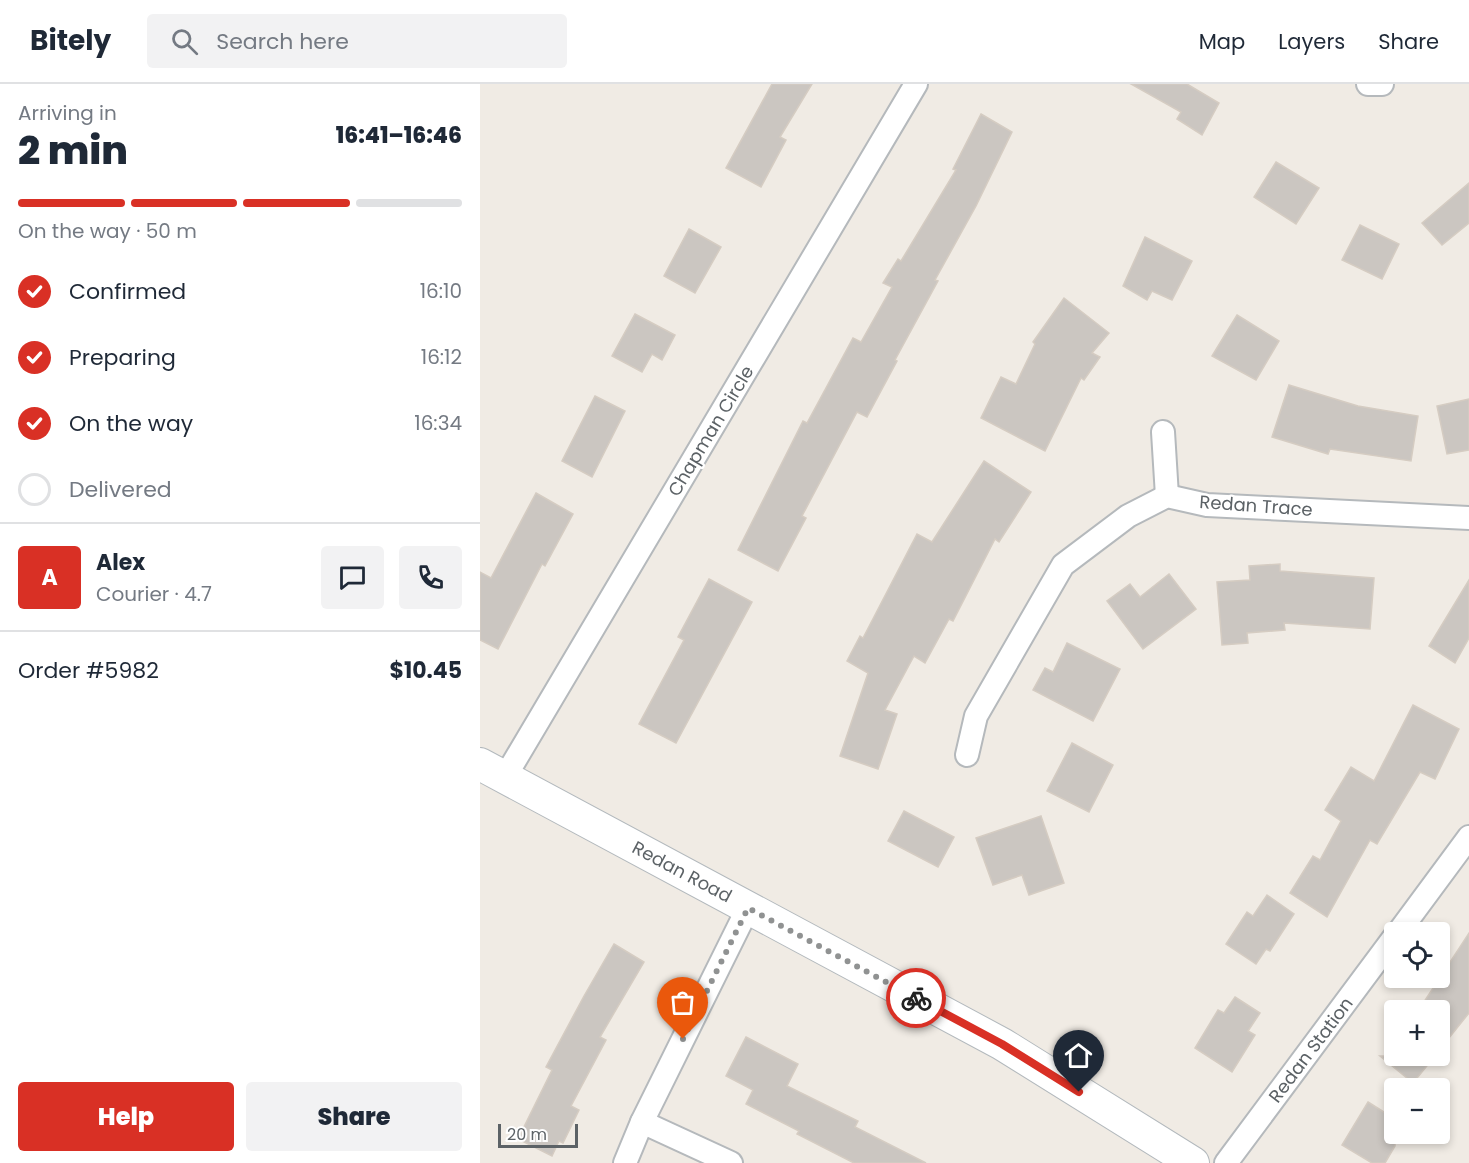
<!DOCTYPE html>
<meta charset="utf-8">
<style>
:root{--surface:#fff;--page:#f2f2f3;--text:#1f2937;--muted:#747a83;--line:#e0e1e3;--accent:#d93025}
body{margin:0;font-family:Poppins,sans-serif;background:var(--page);color:var(--text);height:100vh;display:flex;flex-direction:column;font-size:22px;white-space:nowrap}
*{box-sizing:border-box;margin:0}
p{font-size:20px;color:var(--muted)}
.icon{flex:none;width:33px;height:33px;fill:none;stroke:currentColor;stroke-width:2;stroke-linecap:round;stroke-linejoin:round}
.map{position:relative;flex:1;overflow:hidden}
.panel{display:flex;flex-direction:column;background:var(--surface);width:480px}
.panel>*{flex:none}
.buttons{position:absolute;left:904px;top:838px;display:grid;gap:12px}
.buttons a{display:grid;place-items:center;width:66px;height:66px;border-radius:6px;background:var(--surface);box-shadow:0 3px 9px #0003;font-size:30px}
.scale{position:absolute;left:18px;bottom:15px;width:80px;box-sizing:border-box;padding-left:6px;border:3px solid #5c6266;border-top:0;font-size:16px;line-height:21px;white-space:nowrap;color:#5c6266;-webkit-text-stroke:4px #fff;paint-order:stroke}
.pin{position:absolute;display:grid;place-items:center;width:51px;height:51px;color:#fff;margin:-62px -26px;border-radius:50% 50% 50% 0;rotate:-45deg;box-shadow:0 0 6px #0007}
.pin .icon{rotate:45deg}
.courier{position:absolute;display:grid;place-items:center;width:60px;height:60px;margin:-30px;border:4px solid #d93025;border-radius:50%;background:#fff;color:#222;box-shadow:0 2px 8px #0007}
.overview em{font-style:normal;font-weight:800}
.overview div{display:flex;flex-direction:column-reverse}
.overview{display:flex;align-items:center;justify-content:space-between;height:102px;padding:0 18px}
h1{font-size:39px;font-weight:800;line-height:45px}
.bar{display:grid;grid-template-columns:repeat(4,1fr);gap:9px 6px;align-content:center;height:72px;padding:0 18px}
.bar i{height:8px;border-radius:4px;background:var(--line)}
.bar .current{background:var(--accent)}
.bar p{grid-column:span 4}
.line{display:flex;align-items:center;gap:15px;padding:0 18px;border-top:2px solid var(--line)}
.line div{flex:1}
.round{display:grid;place-items:center;flex:none;width:63px;height:63px;border-radius:6px;background:var(--page)}
ol{padding:0 18px;list-style:none}
li{display:flex;align-items:center;gap:18px;height:66px}
li p{margin-inline-start:auto}
li .icon{padding:6px;border-radius:50%;background:var(--accent);color:#fff;stroke-width:4}
li:last-child{color:var(--muted)}
li i{width:33px;height:33px;border:3px solid var(--line);border-radius:50%}
.action{display:flex;gap:12px;margin-top:auto;padding:12px 18px}
.action a{flex:1;height:69px;border-radius:6px;background:var(--accent);color:#fff;font-size:24px;font-weight:800;line-height:69px;text-align:center}
.action a+a{background:var(--page);color:var(--text)}
header{display:flex;align-items:center;gap:36px;box-sizing:border-box;height:84px;padding:0 30px;background:var(--surface);border-bottom:2px solid var(--line)}
header strong{font-size:28px}
nav{display:flex;gap:33px;margin-inline-start:auto;font-size:21px}
.search{width:420px;height:54px;background:var(--page);display:flex;align-items:center;gap:15px;box-sizing:border-box;padding:0 21px;border-radius:6px;color:var(--muted);font-size:22px}
main{display:flex;flex:1;min-height:0}
.map>svg:first-child{display:block}
</style>
<header>
<strong>Bitely</strong>
<div class="search"><svg class="icon" aria-label="search" viewBox="0 0 24 24"><circle cx="10" cy="10" r="6"/><path d="M15 15l6 6"/></svg>Search here</div>
<nav><a>Map</a><a>Layers</a><a>Share</a></nav>
</header>
<main>
<section class="panel">
<div class="overview"><div><h1>2 min</h1><p>Arriving in</p></div><em>16:41–16:46</em></div>
<div class="bar"><i class="current"></i><i class="current"></i><i class="current"></i><i></i><p>On the way · 50 m</p></div>
<ol>
<li><svg class="icon" aria-label="check" viewBox="0 0 24 24"><path d="M5 12l5 5 9-10"/></svg>Confirmed<p>16:10</p></li>
<li><svg class="icon" aria-label="check" viewBox="0 0 24 24"><path d="M5 12l5 5 9-10"/></svg>Preparing<p>16:12</p></li>
<li><svg class="icon" aria-label="check" viewBox="0 0 24 24"><path d="M5 12l5 5 9-10"/></svg>On the way<p>16:34</p></li>
<li><i></i>Delivered</li>
</ol>
<div class="line" style="height:108px"><b class="round" style="background:var(--accent);color:#fff">A</b><div><b>Alex</b><p>Courier · 4.7</p></div><a class="round"><svg class="icon" aria-label="chat" viewBox="0 0 24 24"><path d="M4 5h16v11H9l-5 4z"/></svg></a><a class="round"><svg class="icon" aria-label="phone" viewBox="0 0 24 24"><path d="M5 4h4l2 5-3 2q2 4 5 5l2-3 5 2v4C11 20 4 13 5 4z"/></svg></a></div>
<div class="line" style="height:78px"><div>Order #5982</div><b>$10.45</b></div>
<div class="action"><a>Help</a><a>Share</a></div>
</section>
<div class="map">
<svg width="989" height="1079" viewBox="0 0 989 1079">
<rect width="100%" height="100%" fill="#f0ebe4"/>
<!-- building -->
<g fill="#cbc6c1" stroke="#d5ccc2" stroke-width="1.5">
<polygon points="292,0 332,0 300,53 306,56 281,103 246,84"/>
<polygon points="651,0 707,0 739,19 722,51 697,35 701,28"/>
<polygon points="501,30 532,48 496,122 455,196 458,197 415,276 417,277 387,333 377,328 322,432 326,434 298,487 258,466 323,337 327,339 373,254 381,258 412,203 403,199 418,175 421,177 476,86 473,85"/>
<polygon points="796,78 839,104 816,140 774,113"/>
<polygon points="989,99 989,139 962,161 942,139"/>
<polygon points="880,141 919,160 902,195 862,176"/>
<polygon points="209,145 241,163 215,209 184,192"/>
<polygon points="665,153 712,177 692,216 672,207 667,216 643,202"/>
<polygon points="584,214 629,249 612,269 620,273 604,296 601,294 565,367 501,334 521,293 536,300 555,260 553,258"/>
<polygon points="155,230 195,251 182,276 172,270 162,288 132,272"/>
<polygon points="757,231 799,257 776,296 732,272"/>
<polygon points="809,301 878,322 938,332 931,377 850,365 848,370 792,353"/>
<polygon points="115,312 145,327 112,393 82,377"/>
<polygon points="989,315 989,366 967,370 957,322"/>
<polygon points="504,377 551,408 519,458 515,455 473,537 469,535 445,579 434,572 405,626 417,630 398,685 360,672 388,589 367,577 380,552 383,554 437,450 452,458"/>
<polygon points="56,409 93,430 65,482 62,480 18,565 0,556 0,488 11,494"/>
<polygon points="800,480 800,487 894,494 890,545 804,539 805,546 767,549 768,559 742,561 737,498 770,496 769,482"/>
<polygon points="689,490 716,525 663,565 627,517 650,500 660,513"/>
<polygon points="229,495 272,518 196,659 159,640 204,556 198,553"/>
<polygon points="989,496 989,554 975,579 949,562"/>
<polygon points="587,559 640,585 613,637 553,606 565,584 573,588"/>
<polygon points="933,621 979,645 955,695 940,688 897,760 890,756 847,833 810,809 833,772 840,776 861,737 845,726 871,683 894,697"/>
<polygon points="592,659 633,681 609,728 567,707"/>
<polygon points="424,727 474,753 458,783 408,757"/>
<polygon points="561,732 584,799 549,811 542,791 513,801 496,754"/>
<polygon points="787,811 814,830 790,867 786,865 776,880 746,860 767,828 773,832"/>
<polygon points="989,849 989,929 960,965 960,927 938,927"/>
<polygon points="134,860 164,878 120,953 126,956 91,1022 99,1026 83,1059 79,1057 72,1072 38,1055 72,986 66,983 104,912"/>
<polygon points="755,913 780,929 768,947 775,951 752,988 715,964 738,926 744,929"/>
<polygon points="266,953 318,980 307,1002 378,1037 375,1043 446,1079 374,1079 317,1050 319,1047 266,1020 273,1006 246,992"/>
<polygon points="900,972 955,972 933,999"/>
<polygon points="888,1018 915,1035 915,1062 905,1079 892,1079 862,1061"/>
</g>
<g fill="none" stroke-linecap="round" stroke-linejoin="round">
<!-- street casing -->
<g stroke="#b5b9bc" stroke-width="26">
<g id="street">
<polyline points="888,0 902,0"/>
<polyline points="683,348 687,412"/>
<polyline points="487,671 496,632 583,481 648,432 687,412 727,421 989,434"/>
<polyline points="25,693 436,0"/>
<polyline points="918,849 989,753"/>
<polyline points="162,1038 251,1079"/>
<polyline points="145,1079 162,1038 268,824"/>
<polyline points="746,1079 915,852"/>
</g>
</g>
<!-- secondary casing -->
<g stroke="#b3b9bd" stroke-width="34">
<polyline id="secondary" points="0,680 522,960 713,1079"/>
</g>
<!-- street -->
<use href="#street" stroke="#fff" stroke-width="22"/>
<!-- secondary -->
<use href="#secondary" stroke="#fff" stroke-width="32"/>
</g>
<g fill="none" stroke-linecap="round" stroke-linejoin="round">
<!-- done -->
<polyline stroke="#909292" stroke-width="6" stroke-dasharray="0 10.8" points="203,955 268,824 436,914"/>
<!-- route -->
<polyline stroke="#d93025" stroke-width="8" points="436,914 522,960 599,1008"/>
</g>
<g text-anchor="middle" stroke-width="4.5" stroke-linejoin="round" paint-order="stroke">
<!-- street labels -->
<g font-size="18" fill="#5c6266" stroke="#fff">
<text transform="translate(231 347) rotate(-59)" y="6">Chapman Circle</text>
<text transform="translate(776 422) rotate(4)" y="6">Redan Trace</text>
<text transform="translate(202 788) rotate(28)" y="6">Redan Road</text>
<text transform="translate(831 966) rotate(-53)" y="6">Redan Station</text>
</g>
</g>
</svg>
<div class="buttons">
<a><svg class="icon" aria-label="locate" viewBox="0 0 24 24"><circle cx="12" cy="12" r="6"/><path d="M12 2v4M12 18v4M2 12h4M18 12h4"/></svg></a>
<a>+</a>
<a>−</a>
</div>
<div class="scale">20 m</div>
<div class="pin" style="left:203px;top:955px;background:#ea580c"><svg class="icon" aria-label="bag" viewBox="0 0 24 24"><path d="M5 8h14l-1 12H6zM9 8a3 3 0 0 1 6 0"/></svg></div>
<div class="pin" style="left:599px;top:1008px;background:#1f2937"><svg class="icon" aria-label="home" viewBox="0 0 24 24"><path d="M3 11l9-7 9 7M6 9v11h12V9"/></svg></div>
<div class="courier" style="left:436px;top:914px"><svg class="icon" aria-label="bike" viewBox="0 0 24 24"><circle cx="6" cy="16" r="4"/><circle cx="18" cy="16" r="4"/><path d="M6 16l4-8h5l3 8M10 8l3 8H6M13 5h3"/></svg></div>
</div>
</main>
